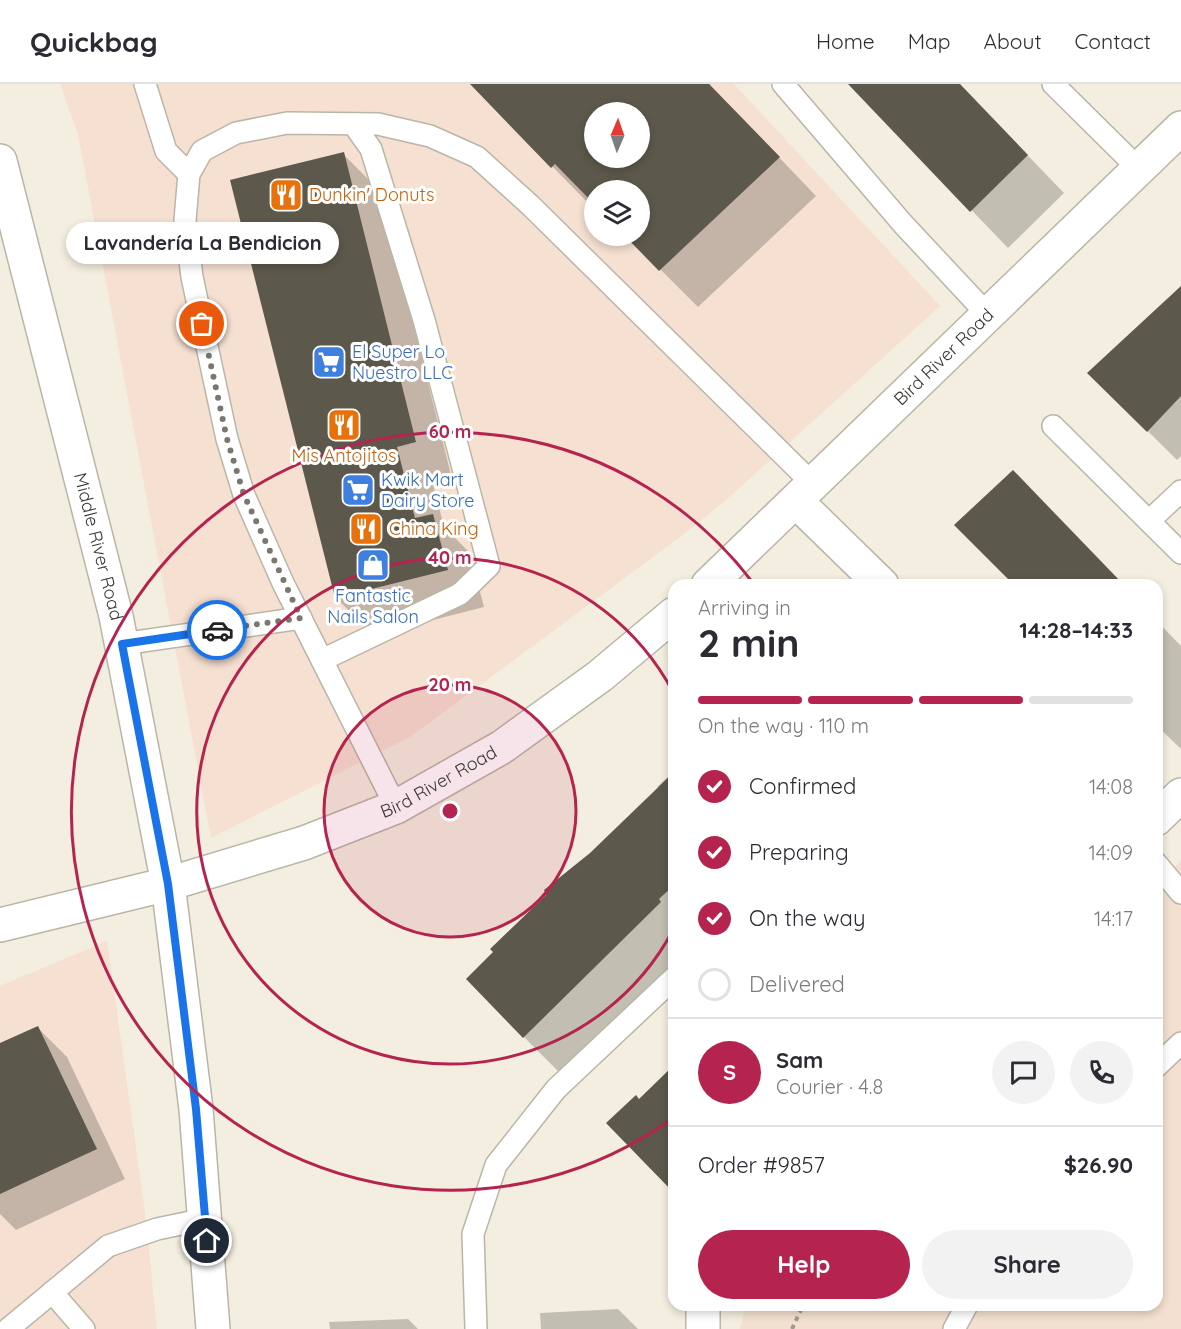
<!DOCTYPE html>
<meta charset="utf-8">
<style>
:root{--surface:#fff;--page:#f2f2f3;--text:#2b2b33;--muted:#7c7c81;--line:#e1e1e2;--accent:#b5244f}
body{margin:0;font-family:Quicksand,sans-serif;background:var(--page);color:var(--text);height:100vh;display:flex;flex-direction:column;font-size:22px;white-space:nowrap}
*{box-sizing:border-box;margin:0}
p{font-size:20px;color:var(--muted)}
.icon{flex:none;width:33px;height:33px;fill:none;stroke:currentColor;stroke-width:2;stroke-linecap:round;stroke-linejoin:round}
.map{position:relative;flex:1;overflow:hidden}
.drawer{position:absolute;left:668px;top:495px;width:495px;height:732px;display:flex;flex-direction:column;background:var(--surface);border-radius:18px;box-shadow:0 3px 9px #0003}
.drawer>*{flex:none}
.needle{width:39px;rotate:2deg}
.tools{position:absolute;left:584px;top:18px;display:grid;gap:12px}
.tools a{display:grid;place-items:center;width:66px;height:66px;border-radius:50%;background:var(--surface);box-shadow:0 3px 9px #0003;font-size:30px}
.pin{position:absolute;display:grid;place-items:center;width:51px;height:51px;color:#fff;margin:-26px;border:3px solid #fff;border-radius:50%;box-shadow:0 2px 6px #0007}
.courier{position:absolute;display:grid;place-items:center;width:60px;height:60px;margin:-30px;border:4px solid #1a73e8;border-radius:50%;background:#fff;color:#222;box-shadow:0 2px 8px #0007}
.bubble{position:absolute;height:42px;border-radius:21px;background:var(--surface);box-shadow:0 3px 9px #0003;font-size:20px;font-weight:700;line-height:42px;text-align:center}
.overview em{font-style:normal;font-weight:700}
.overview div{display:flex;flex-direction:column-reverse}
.overview{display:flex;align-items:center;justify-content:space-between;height:102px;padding:0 30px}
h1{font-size:39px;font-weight:700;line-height:45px}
.bar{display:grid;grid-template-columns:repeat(4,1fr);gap:9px 6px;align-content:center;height:72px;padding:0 30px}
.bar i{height:8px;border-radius:4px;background:var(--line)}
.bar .selected{background:var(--accent)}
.bar p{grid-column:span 4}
.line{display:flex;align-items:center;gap:15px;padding:0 30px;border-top:2px solid var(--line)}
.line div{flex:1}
.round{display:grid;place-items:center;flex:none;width:63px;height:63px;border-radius:32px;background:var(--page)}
ol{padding:0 30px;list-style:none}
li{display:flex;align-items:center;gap:18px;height:66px}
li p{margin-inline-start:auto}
li .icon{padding:6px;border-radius:50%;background:var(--accent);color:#fff;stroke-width:4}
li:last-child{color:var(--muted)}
li i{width:33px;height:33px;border:3px solid var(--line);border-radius:50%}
.cta{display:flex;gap:12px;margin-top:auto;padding:12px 30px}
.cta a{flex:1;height:69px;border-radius:36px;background:var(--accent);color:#fff;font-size:24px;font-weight:700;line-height:69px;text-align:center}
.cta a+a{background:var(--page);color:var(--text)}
header{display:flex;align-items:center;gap:36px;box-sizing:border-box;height:84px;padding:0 30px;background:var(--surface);border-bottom:2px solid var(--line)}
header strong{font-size:28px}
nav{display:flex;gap:33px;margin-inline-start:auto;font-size:21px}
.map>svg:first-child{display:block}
</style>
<header>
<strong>Quickbag</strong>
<nav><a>Home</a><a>Map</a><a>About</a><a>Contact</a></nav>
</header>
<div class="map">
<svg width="1181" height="1245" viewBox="0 0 1181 1245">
<rect width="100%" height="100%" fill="#f3eedf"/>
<!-- commercial -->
<g fill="#f5e0d1" fill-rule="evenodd">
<path d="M60 0H734L940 222 726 416 684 450 410 653 211 754 78 50ZM594 28H639V74H594ZM594 106H639V152H594Z"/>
<polygon points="107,857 145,1129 157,1245 0,1245 0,902"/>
</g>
<!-- education -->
<polygon fill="#f3e0d0" points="1181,777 1181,1245 740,1245 746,1221 1156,1221 1157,799"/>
<!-- shadow -->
<g fill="#0003" fill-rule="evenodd">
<path d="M472 0H711L710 1 816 112 698 223 627 152H639V106H594V118L589 120ZM594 28H639V74H594Z"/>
<polygon points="850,0 959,0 1064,109 1008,164"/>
<polygon points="343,70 380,107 452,395 433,400 444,443 470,469 484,523 374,551 336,514"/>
<polygon points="1181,220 1181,372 1177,376 1089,289"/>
<polygon points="1156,536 1181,562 1181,665 1156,641"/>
<polygon points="674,687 674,880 561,990 524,953 591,770 659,705 657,703"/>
<polygon points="37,943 67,973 125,1095 16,1146 0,1130 0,961"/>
<polygon points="618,1225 638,1245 541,1245 540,1229"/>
<polygon points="408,1235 418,1245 330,1245 329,1238"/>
</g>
<!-- building -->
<g fill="#5c584b" fill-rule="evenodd">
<path d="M470 0H709L780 73 659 187 625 152H639V106H594V120L555 80 551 84ZM594 28H639V74H594Z"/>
<polygon points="848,0 960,0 1028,71 970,128"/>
<polygon points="344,68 416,358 397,363 415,434 433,430 448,486 335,514 230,96"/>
<polygon points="1181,202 1181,312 1147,348 1087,289"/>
<polygon points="1013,386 1124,501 1014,501 954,441"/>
<polygon points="674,688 674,801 659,815 661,818 523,954 466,895 493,868 490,865 546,811 544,806 590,769"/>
<polygon points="38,942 97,1065 0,1110 0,959"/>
<polygon points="674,981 674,1109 606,1039 636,1011 639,1015"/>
</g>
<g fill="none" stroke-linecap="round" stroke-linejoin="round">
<!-- service casing -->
<g stroke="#bab6a7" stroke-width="24">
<g id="service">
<polyline points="145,0 166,67 189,90"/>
<polyline points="783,0 903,140 988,231"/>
<polyline points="1053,0 1139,85"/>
<polyline points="1053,342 1181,469"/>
<polyline points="1149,437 1181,407"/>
<polyline points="122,560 301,534"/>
<polyline points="322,576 460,510 489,482 424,236 371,65 354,41"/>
<polyline points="396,723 283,499 244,411 227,355 192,193 185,136 189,90 202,67 236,49 287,39 378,40 430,52 477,73 530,121 813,400"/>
<polyline points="1156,779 1181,809"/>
<polyline points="1156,983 1181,959"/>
<polyline points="52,1208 84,1245"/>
<polyline points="8,1245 108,1162 157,1145 205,1135"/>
<polyline points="476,1245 473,1150 496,1081 556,1005 674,894"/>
<polyline points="954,1245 967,1221"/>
</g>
</g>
<!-- minor casing -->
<g stroke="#bab6a7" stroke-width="36">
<g id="minor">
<polyline points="796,417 882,501"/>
<polyline points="1156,735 1181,711"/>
<polyline points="0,841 168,800"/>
<polyline points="703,1245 703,1221"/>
</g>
</g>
<!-- tertiary casing -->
<g stroke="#bab6a7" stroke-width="36">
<g id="tertiary">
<path id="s1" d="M0 77 116 532 168 800 196 1025 213 1245"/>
<path id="s2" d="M708 501 1181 44"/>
<path id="s3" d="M168 800 304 759 396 723 502 663 600 592 674 530"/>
</g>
</g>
<!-- path -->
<polyline stroke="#9f9b90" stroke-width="4" stroke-dasharray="4.5 4.5" stroke-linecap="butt" points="792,1245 803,1221"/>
<!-- service -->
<use href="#service" stroke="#fff" stroke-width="21"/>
<!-- minor -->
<use href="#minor" stroke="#fff" stroke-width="33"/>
<!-- tertiary -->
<use href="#tertiary" stroke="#fff" stroke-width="33"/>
</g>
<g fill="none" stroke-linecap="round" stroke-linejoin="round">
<!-- done -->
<polyline stroke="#7a776f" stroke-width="6" stroke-dasharray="0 10.8" points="202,240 227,355 244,411 301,534 217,546"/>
<!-- route -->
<polyline stroke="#1a73e8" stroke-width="8" points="207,1157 196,1025 168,800 122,560 217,546"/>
</g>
<!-- distance rings -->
<circle cx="450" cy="727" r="126" fill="#b5244f" fill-opacity=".12"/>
<g fill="none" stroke="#b5244f" stroke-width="3">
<circle cx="450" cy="727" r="126"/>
<path d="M673 846A253 253 0 1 1 673 608"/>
<path d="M673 1034A379 379 0 1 1 753 499"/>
</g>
<!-- icons -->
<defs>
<g id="restaurant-square" transform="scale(1.725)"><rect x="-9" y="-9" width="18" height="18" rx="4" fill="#e8710a" stroke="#fff"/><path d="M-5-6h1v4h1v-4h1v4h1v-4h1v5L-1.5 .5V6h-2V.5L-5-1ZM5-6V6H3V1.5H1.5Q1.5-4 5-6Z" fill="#fff"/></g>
<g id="supermarket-square" transform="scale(1.725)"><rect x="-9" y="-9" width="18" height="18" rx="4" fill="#3f7fe0" stroke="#fff"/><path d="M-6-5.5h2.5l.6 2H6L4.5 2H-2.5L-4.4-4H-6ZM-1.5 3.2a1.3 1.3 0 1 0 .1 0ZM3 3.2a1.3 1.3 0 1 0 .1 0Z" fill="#fff"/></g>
<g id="shop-square" transform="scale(1.725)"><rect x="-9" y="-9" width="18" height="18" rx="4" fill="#3f7fe0" stroke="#fff"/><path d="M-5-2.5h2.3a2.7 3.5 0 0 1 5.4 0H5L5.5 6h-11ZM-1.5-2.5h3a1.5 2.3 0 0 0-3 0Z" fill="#fff"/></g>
</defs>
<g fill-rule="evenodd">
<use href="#restaurant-square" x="286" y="111"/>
<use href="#supermarket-square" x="329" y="278"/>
<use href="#restaurant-square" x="344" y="341"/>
<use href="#supermarket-square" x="358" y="406"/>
<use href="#restaurant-square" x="366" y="445"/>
<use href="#shop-square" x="373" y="481"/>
</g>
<g text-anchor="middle" stroke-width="6" stroke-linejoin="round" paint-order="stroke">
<!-- food labels -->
<g font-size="18" fill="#c56008" stroke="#fff" text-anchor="start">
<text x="309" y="117">Dunkin' Donuts</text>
<text x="344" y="378" text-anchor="middle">Mis Antojitos</text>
<text x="389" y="451">China King</text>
</g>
<!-- shop labels -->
<g font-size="18" fill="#366cbe" stroke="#fff" text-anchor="start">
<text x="352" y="274">El Super Lo<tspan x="352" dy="21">Nuestro LLC</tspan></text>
<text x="381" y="402">Kwik Mart<tspan x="381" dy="21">Dairy Store</tspan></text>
<text x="373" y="518" text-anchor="middle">Fantastic<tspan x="373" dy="21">Nails Salon</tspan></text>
</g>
<!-- street labels -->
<g font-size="18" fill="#393732" stroke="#fff">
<text dy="6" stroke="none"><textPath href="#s2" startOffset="328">Bird River Road</textPath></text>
<text dy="6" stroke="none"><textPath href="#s1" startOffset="398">Middle River Road</textPath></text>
<text dy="6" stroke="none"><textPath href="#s3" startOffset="290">Bird River Road</textPath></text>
</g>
</g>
<circle cx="450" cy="727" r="9" fill="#b5244f" stroke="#fff" stroke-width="3"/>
<g font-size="18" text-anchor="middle" font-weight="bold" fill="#b5244f" stroke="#fff" stroke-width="6" stroke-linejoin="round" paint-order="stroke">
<text x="450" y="354">60 m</text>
<text x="450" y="480">40 m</text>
<text x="450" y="607">20 m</text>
</g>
</svg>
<div class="tools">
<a><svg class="needle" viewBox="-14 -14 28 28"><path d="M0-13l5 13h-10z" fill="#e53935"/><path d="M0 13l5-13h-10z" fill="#7c7c81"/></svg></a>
<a><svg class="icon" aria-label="layers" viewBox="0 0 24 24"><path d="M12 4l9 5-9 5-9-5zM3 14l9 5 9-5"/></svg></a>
</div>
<div class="pin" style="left:202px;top:240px;background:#ea580c"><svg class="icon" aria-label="bag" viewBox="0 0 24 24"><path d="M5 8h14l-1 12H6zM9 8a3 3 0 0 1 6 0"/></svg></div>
<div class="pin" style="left:207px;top:1157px;background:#1f2937"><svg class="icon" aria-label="home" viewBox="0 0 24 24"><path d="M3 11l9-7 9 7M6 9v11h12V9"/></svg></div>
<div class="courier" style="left:217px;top:546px"><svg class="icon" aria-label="car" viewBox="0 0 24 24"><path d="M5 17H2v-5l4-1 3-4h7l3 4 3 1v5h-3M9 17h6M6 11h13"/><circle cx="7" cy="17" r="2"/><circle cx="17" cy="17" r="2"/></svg></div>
<div class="bubble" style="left:66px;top:138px;width:273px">Lavandería La Bendicion</div>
<section class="drawer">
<div class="overview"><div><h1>2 min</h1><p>Arriving in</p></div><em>14:28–14:33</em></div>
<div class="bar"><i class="selected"></i><i class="selected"></i><i class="selected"></i><i></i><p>On the way · 110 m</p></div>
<ol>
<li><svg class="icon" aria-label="check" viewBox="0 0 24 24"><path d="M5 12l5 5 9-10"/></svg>Confirmed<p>14:08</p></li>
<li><svg class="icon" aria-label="check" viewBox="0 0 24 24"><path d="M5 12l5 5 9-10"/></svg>Preparing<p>14:09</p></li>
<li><svg class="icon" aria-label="check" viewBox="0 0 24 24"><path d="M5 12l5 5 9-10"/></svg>On the way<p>14:17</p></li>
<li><i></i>Delivered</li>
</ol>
<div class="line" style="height:108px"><b class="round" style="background:var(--accent);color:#fff">S</b><div><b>Sam</b><p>Courier · 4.8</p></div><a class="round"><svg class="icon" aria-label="chat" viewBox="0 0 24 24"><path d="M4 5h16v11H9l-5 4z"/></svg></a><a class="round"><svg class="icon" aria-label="phone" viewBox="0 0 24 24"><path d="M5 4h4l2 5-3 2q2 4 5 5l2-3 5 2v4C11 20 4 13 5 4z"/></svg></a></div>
<div class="line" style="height:78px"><div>Order #9857</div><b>$26.90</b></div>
<div class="cta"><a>Help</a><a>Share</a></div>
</section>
</div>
